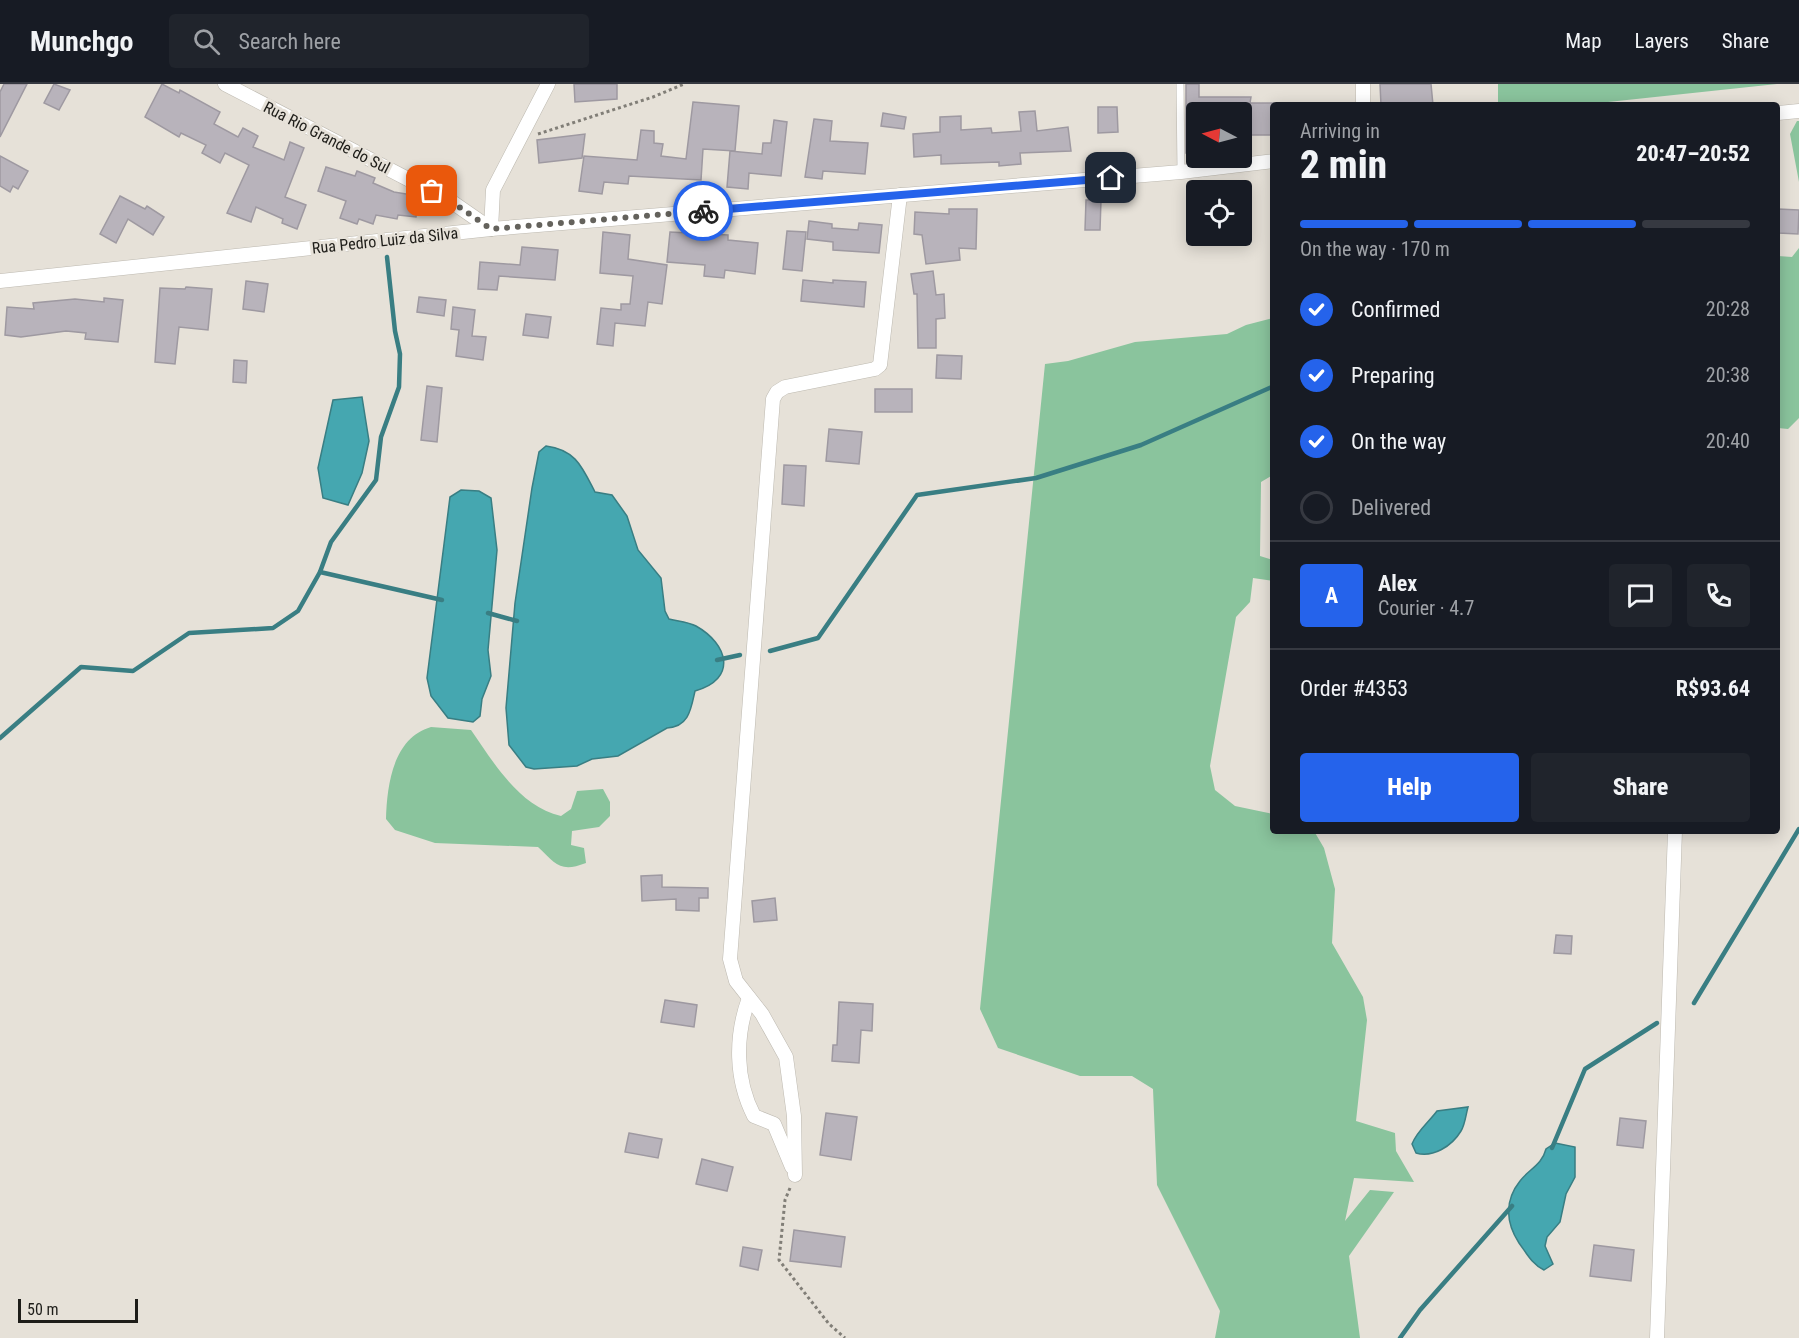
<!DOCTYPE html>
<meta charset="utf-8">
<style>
:root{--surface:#171b24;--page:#20242c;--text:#f1f3f6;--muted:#9ea1a6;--line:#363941;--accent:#2563eb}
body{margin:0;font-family:"Roboto Condensed",sans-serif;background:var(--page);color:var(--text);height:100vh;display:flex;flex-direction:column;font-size:22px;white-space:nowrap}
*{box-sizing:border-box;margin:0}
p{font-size:20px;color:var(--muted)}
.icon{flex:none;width:33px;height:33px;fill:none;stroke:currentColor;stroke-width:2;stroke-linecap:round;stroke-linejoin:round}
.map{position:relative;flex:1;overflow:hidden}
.side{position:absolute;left:1270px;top:18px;width:510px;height:732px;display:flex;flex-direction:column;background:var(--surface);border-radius:6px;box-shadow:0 3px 15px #0003}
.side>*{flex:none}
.needle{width:39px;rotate:276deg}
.tools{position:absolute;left:1186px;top:18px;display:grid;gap:12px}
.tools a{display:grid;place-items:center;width:66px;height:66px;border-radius:6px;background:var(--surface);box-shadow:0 3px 15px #0003;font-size:30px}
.scale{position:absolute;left:18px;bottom:15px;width:120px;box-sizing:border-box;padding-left:6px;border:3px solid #1e1d19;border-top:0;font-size:16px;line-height:21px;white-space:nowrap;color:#1e1d19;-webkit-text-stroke:4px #e6e1d8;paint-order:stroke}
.pin{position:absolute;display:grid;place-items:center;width:51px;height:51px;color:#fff;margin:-26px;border-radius:12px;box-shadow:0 3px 9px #0006}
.courier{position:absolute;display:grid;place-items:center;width:60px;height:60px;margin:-30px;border:4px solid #2563eb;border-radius:50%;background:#fff;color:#222;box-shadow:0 2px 8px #0007}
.overview em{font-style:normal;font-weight:800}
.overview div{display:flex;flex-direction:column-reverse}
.overview{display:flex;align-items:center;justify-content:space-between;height:102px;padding:0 30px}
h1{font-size:39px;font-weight:800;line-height:45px}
.bar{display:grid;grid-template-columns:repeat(4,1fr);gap:9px 6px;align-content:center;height:72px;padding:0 30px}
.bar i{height:8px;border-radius:4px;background:var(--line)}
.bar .on{background:var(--accent)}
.bar p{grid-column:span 4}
.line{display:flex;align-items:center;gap:15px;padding:0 30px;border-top:2px solid var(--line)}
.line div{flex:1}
.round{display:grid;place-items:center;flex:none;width:63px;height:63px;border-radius:6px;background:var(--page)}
ol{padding:0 30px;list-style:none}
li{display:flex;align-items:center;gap:18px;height:66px}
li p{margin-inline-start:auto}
li .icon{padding:6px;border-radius:50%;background:var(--accent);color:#fff;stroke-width:4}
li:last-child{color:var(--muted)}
li i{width:33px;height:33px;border:3px solid var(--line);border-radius:50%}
.action{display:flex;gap:12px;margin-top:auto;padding:12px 30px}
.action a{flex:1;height:69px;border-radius:6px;background:var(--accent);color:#fff;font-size:24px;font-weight:800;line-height:69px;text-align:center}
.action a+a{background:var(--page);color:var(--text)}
header{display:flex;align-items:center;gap:36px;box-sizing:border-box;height:84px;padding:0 30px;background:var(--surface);border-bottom:2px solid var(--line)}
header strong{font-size:28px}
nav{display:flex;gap:33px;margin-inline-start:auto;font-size:21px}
.search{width:420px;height:54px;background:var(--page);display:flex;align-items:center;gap:15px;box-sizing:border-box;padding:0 21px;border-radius:6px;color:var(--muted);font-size:22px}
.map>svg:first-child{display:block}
</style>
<header>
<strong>Munchgo</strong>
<div class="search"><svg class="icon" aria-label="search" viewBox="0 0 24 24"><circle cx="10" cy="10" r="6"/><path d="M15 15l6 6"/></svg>Search here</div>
<nav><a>Map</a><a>Layers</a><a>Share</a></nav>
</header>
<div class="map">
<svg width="1799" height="1254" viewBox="0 0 1799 1254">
<rect width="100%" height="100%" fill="#e6e1d8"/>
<!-- green -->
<g fill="#8ac49d">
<polygon points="1498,0 1777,0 1580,21 1498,21"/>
<polygon points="1797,37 1799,37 1799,98 1790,50"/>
<polygon points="1799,164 1799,334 1788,345 1778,344 1778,172 1792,173"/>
<polygon points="1273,234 1273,391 1261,398 1260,472 1273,476 1273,497 1253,494 1250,518 1236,533 1210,682 1215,706 1235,722 1273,730 1274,747 1314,747 1324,764 1335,805 1332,859 1363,913 1367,936 1356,1037 1395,1049 1396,1067 1414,1098 1354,1094 1345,1137 1370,1106 1394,1108 1349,1172 1360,1254 1215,1254 1220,1227 1157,1101 1153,1005 1132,992 1080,992 998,964 980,925 1045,280 1068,277 1135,258 1227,250 1246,241"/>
<path d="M431 643 471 646C494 679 519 722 561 732L571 725 577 707 603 705 610 718V732L599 743 572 747 571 761 584 764 586 779C560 789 556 780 538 763L435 759 395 746 386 735C387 701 393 654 431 643Z"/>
</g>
<!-- water -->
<g fill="#45a7b0" stroke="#397e83" stroke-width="1.5">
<polygon points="362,313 369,357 362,389 348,421 323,414 318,384 333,316"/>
<path d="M546 362C576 366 582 383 595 408L612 411 627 432 638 466 661 494 665 527 669 535C677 537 689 538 696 542 728 560 738 595 695 607 691 625 689 643 667 644L618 672 592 675 577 682 534 685 526 683 509 661 506 624 515 519 532 404 539 368Z"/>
<polygon points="461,406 479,407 491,414 497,466 488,566 491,592 482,615 480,632 473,638 448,634 431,612 427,594 450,413"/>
<path d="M1468 1023C1466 1030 1465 1041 1461 1047 1452 1062 1433 1074 1416 1069L1412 1060C1417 1047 1428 1039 1437 1027Z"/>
<path d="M1555 1059 1575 1063V1093L1566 1110 1560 1138 1547 1153 1545 1162 1553 1180 1544 1186C1532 1180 1527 1170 1519 1159 1506 1139 1504 1117 1520 1097 1529 1085 1542 1081 1546 1065Z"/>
</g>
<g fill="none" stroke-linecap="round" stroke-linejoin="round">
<!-- stream -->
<g stroke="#397e83" stroke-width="4.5">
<polyline points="320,488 442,516"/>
<polyline points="488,529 517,537"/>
<polyline points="770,567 818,554 917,411 1036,394 1141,361 1274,302"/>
<polyline points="717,576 740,571"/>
<polyline points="0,654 81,583 133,587 189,549 273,544 298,527 320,488 331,458 376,396 381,353 399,303 400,270 395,247 387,173"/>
<polyline points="1694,919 1799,745"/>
<polyline points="1552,1064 1585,985 1657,939"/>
<polyline points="1400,1254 1420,1226 1512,1122"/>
</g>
</g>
<!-- building -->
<g fill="#b8b3bb" stroke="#9e99a1" stroke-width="1.5">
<polygon points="4,0 27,0 0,53 0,8"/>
<polygon points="54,0 70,6 59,26 44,19"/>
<polygon points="162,0 179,9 180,6 220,28 214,40 238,53 243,44 258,52 253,63 284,76 290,58 304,64 285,113 306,121 297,145 282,139 283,135 256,123 251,138 227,129 249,81 225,69 220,79 202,69 206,61 181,49 179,53 145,33"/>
<polygon points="574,0 617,0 617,15 575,18"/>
<polygon points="1186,0 1199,0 1199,13 1251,13 1250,19 1274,19 1274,51 1242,51 1242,28 1197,28 1197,69 1186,69"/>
<polygon points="1380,0 1431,0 1433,21 1381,21"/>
<polygon points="693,18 739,22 735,67 703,65 701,96 629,92 628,100 604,98 602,110 579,107 584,72 637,76 641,46 654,47 654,59 663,60 661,72 686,75"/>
<polygon points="1098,23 1117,23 1118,48 1098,49"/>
<polygon points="1035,27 1037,47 1068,43 1071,67 1020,69 1021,80 999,82 999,78 941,80 941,71 914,73 913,50 940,48 940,33 961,32 961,46 991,44 992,49 1021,47 1019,28"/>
<polygon points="883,29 906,33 904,45 881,42"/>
<polygon points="814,35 832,37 830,57 868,59 865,90 823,87 822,95 805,93"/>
<polygon points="774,36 787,38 781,92 749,89 748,105 727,103 730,67 762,70 763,59 771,59"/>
<polygon points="585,50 582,74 539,79 537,56"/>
<polygon points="0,72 28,87 18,105 13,102 10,108 0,102"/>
<polygon points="326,83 355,92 357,87 375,94 373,99 394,108 419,112 416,133 398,131 397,135 376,131 373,140 359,135 357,140 340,134 346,117 318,107"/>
<polygon points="120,112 145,125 147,122 164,133 153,151 128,135 116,159 100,150"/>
<polygon points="1086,116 1101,116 1100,146 1085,146"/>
<polygon points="949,125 977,125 976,165 959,164 960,176 926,180 922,151 914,150 915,128 949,130"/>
<polygon points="1778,125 1799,126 1798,150 1778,149"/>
<polygon points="809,137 832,140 832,144 858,146 859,139 882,141 879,169 833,166 833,158 807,155"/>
<polygon points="787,147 806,148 802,187 783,185"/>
<polygon points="603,148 630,151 628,175 667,181 662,220 648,218 645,242 615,239 613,262 597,260 601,224 621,226 621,220 630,220 633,192 600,189"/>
<polygon points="670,148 728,151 728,156 758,159 755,190 725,186 724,194 704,192 705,181 667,178"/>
<polygon points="522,163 558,166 555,196 499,192 497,206 478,205 480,178 520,181"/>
<polygon points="933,187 936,211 944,210 945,234 936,235 936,264 918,264 917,210 914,210 911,190"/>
<polygon points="803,196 833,199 833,196 866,198 864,223 801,217"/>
<polygon points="246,197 268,200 264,228 243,225"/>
<polygon points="186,203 212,205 208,246 179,243 175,280 155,278 160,204 185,205"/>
<polygon points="419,213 446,216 444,232 417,228"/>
<polygon points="104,214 123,216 118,258 85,255 86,249 66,247 21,253 5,251 7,223 34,225 33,219 75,215 104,218"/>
<polygon points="453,223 475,226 472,252 486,253 483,276 456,272 459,246 451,245"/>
<polygon points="526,230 551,233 548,254 523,251"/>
<polygon points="937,271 962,272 961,295 936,294"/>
<polygon points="234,276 247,277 246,299 233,298"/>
<polygon points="427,302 442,304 437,358 421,356"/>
<rect x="875" y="305" width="37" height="23"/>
<polygon points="829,345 862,348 859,380 826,377"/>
<polygon points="784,381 806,382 804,422 782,420"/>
<polygon points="662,791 662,803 708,804 708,814 699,814 699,827 676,826 676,815 642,817 641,792"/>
<polygon points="775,814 777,836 754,838 752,817"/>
<polygon points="1556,851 1572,852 1571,870 1554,869"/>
<polygon points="665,916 697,921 694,943 661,938"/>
<polygon points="839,918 873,920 872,947 861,946 859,979 832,977 833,961 837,961"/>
<polygon points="826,1029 857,1033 851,1076 820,1071"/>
<polygon points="1620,1034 1646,1037 1643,1064 1617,1061"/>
<polygon points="629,1049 662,1055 658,1074 625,1068"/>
<polygon points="702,1075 733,1083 727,1107 696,1100"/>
<polygon points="794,1146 845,1153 841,1183 790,1177"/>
<polygon points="1594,1161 1634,1166 1631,1197 1590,1192"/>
<polygon points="743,1163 762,1166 758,1186 740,1182"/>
</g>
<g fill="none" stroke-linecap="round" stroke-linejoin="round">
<!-- lane casing -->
<g stroke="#bdb9b0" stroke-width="8">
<polyline id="lane" points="1180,0 1181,88"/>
</g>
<!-- street casing -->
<g stroke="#bdb9b0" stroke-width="15">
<g id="street">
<polyline points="225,0 452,118 491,145"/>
<polyline points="1363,0 1363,21"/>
<polyline points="1778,29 1799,27"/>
<polyline points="491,145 493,106 548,0"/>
<polyline points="0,197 491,145 1181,88 1274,77"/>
<path d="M749 914C735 952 735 995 754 1032L774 1040 792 1083"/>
<polyline points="795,1091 794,1032 786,973 762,930 736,897 730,875 773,315 777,308 785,303 875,285 880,281 900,111"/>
<polyline points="1657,1254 1675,747"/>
</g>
</g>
<!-- path -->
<g stroke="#817e77" stroke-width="3" stroke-dasharray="3 3" stroke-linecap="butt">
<polyline points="538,50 653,13 684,0"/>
<polyline points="790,1104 785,1116 779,1176 829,1240 845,1254"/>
</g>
<!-- lane -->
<use href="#lane" stroke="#fff" stroke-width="7"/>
<!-- street -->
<use href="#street" stroke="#fff" stroke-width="14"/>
</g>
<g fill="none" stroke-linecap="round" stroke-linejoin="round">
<!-- done -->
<polyline stroke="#64625c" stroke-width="6" stroke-dasharray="0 10.8" points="432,107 452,118 491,145 703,127"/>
<!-- route -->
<polyline stroke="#2563eb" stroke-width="8" points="703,127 1111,94"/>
</g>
<g text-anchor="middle" stroke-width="6" stroke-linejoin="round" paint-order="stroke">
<!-- street labels -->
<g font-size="16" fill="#1e1d19" stroke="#e6e1d8">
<text transform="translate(327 53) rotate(27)" y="6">Rua Rio Grande do Sul</text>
<text transform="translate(385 156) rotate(-6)" y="6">Rua Pedro Luiz da Silva</text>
</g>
</g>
</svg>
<div class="tools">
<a><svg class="needle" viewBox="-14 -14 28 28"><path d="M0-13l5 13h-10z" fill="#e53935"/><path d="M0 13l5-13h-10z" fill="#9ea1a6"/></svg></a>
<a><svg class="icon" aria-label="locate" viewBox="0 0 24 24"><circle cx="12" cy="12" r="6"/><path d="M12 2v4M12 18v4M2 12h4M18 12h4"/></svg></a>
</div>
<div class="scale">50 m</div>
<div class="pin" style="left:432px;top:107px;background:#ea580c"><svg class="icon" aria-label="bag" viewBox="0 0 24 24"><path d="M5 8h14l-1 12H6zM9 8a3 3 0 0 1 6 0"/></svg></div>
<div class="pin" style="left:1111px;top:94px;background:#1f2937"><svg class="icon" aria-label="home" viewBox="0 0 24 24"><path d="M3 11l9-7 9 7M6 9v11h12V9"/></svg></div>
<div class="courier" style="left:703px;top:127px"><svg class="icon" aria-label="bike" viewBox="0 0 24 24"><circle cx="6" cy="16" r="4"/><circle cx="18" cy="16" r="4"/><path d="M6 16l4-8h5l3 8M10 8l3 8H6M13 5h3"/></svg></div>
<section class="side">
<div class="overview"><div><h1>2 min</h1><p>Arriving in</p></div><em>20:47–20:52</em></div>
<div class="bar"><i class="on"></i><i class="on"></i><i class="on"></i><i></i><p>On the way · 170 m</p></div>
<ol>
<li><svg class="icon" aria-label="check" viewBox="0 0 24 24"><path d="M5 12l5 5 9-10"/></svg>Confirmed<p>20:28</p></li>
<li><svg class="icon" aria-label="check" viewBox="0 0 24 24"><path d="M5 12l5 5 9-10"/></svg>Preparing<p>20:38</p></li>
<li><svg class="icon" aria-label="check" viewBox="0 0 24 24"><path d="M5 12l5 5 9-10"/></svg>On the way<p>20:40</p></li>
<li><i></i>Delivered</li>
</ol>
<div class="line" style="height:108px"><b class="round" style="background:var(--accent);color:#fff">A</b><div><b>Alex</b><p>Courier · 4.7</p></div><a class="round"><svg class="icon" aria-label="chat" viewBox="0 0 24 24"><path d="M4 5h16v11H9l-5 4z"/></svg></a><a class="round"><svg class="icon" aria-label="phone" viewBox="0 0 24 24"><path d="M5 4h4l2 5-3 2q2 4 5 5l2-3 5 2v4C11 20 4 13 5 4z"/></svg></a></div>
<div class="line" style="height:78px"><div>Order #4353</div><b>R$93.64</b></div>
<div class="action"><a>Help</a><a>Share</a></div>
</section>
</div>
